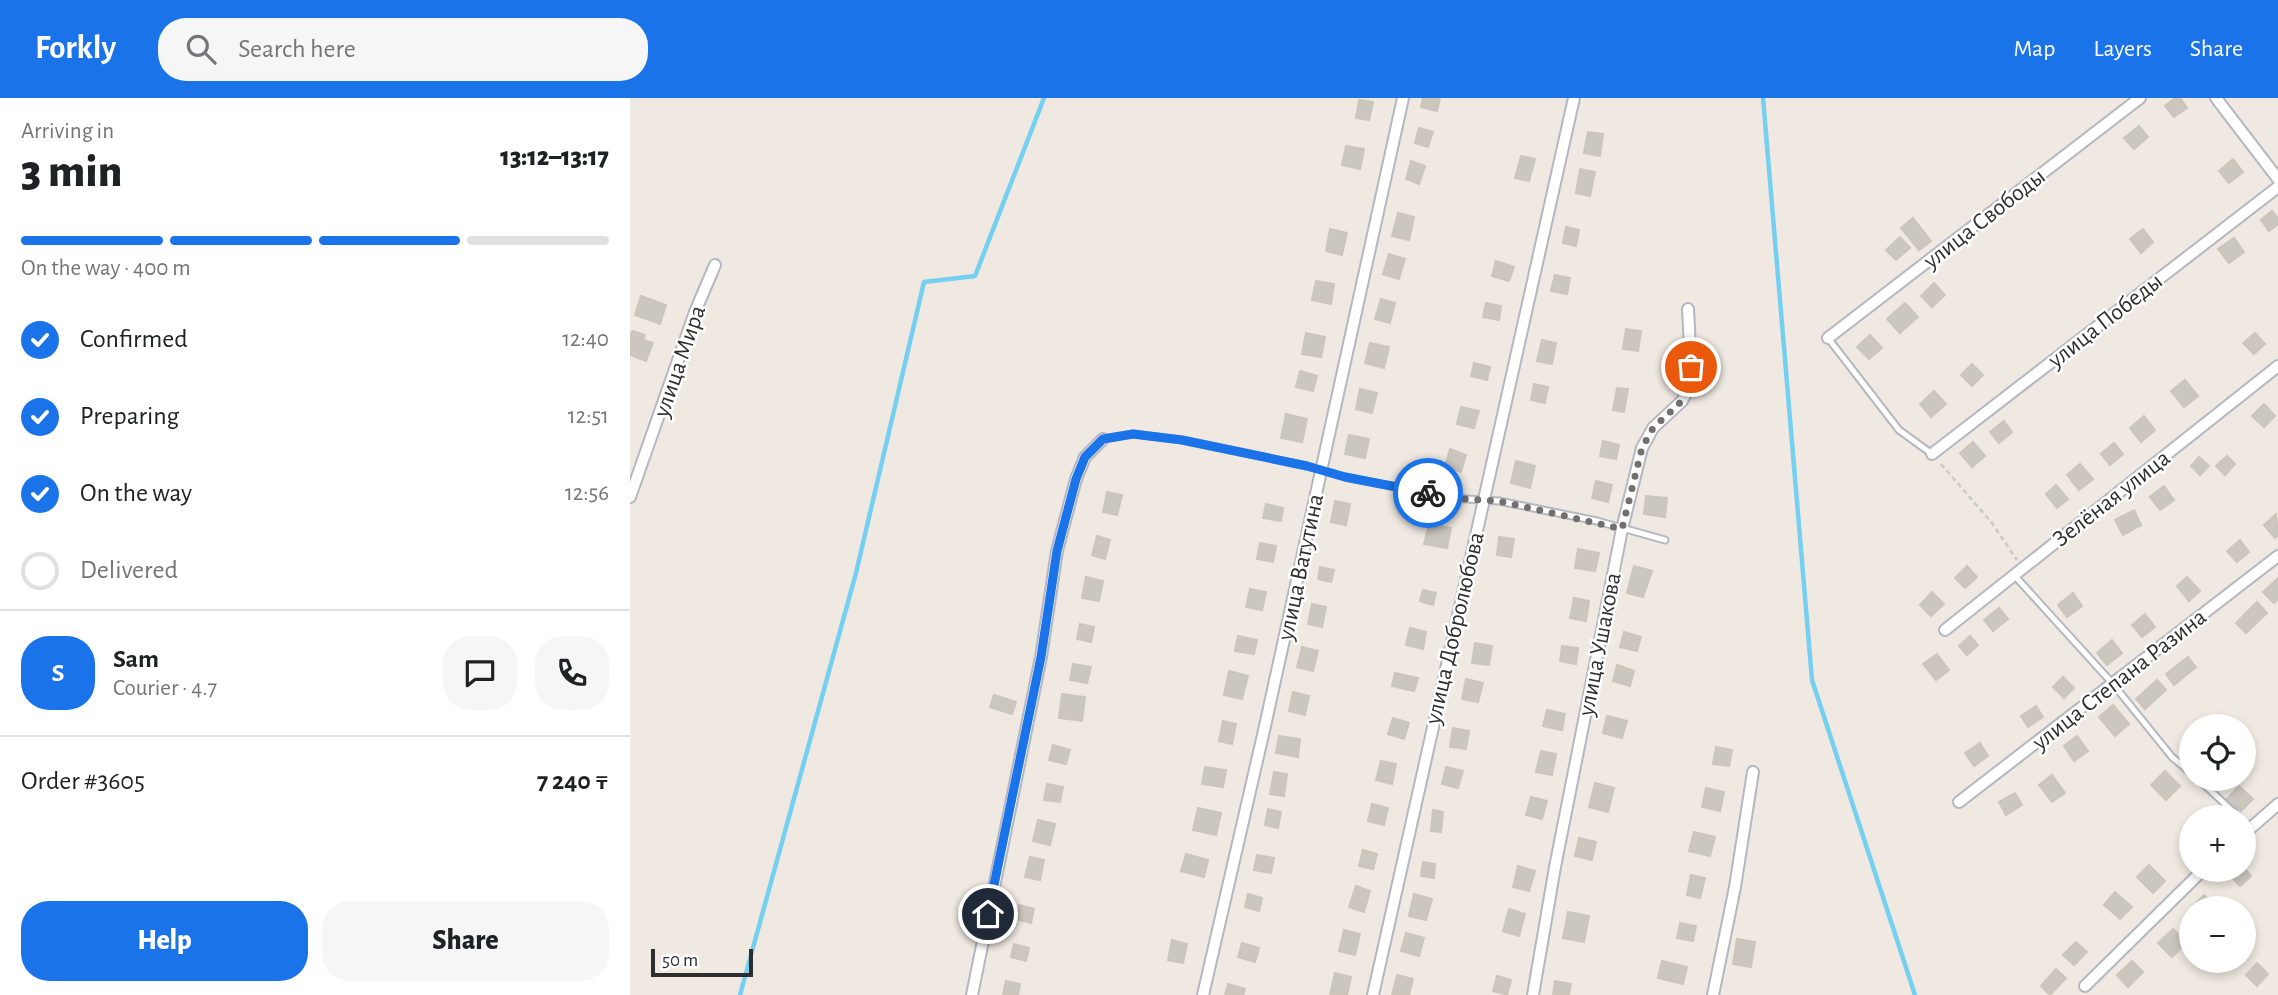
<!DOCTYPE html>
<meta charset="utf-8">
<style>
:root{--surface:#fff;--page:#f6f6f6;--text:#202124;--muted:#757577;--line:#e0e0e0;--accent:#1a73e8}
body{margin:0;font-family:"Alegreya Sans",sans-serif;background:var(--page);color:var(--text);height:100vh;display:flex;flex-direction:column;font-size:26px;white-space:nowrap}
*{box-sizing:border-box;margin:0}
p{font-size:23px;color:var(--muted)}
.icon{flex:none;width:38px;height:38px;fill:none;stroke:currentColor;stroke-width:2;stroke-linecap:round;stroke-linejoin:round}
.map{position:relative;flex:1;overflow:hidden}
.details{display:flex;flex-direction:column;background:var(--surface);width:630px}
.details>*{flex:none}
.controls{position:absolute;left:1549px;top:616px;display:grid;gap:14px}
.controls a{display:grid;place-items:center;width:77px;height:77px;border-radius:50%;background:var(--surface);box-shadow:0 4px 10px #0003;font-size:35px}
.scale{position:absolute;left:21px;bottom:18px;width:102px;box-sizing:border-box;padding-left:7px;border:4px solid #2e2e2e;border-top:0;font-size:19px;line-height:24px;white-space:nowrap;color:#2e2e2e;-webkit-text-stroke:5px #fff;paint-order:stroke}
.pin{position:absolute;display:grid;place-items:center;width:60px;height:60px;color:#fff;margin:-30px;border:4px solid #fff;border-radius:50%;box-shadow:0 2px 7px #0007}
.courier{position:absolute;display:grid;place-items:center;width:70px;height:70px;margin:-35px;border:5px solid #1a73e8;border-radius:50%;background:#fff;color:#222;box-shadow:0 2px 9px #0007}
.headline em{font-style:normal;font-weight:800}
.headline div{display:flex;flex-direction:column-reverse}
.headline{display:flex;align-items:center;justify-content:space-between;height:119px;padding:0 21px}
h1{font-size:46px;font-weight:800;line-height:52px}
.bar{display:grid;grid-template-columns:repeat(4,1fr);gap:10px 7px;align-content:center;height:84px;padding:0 21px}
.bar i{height:9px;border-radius:5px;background:var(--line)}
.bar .current{background:var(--accent)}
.bar p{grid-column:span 4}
.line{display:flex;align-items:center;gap:18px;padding:0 21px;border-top:2px solid var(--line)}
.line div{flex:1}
.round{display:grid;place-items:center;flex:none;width:74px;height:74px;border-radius:28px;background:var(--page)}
ol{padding:0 21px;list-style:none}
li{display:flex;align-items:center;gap:21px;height:77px}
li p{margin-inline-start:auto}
li .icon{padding:7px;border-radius:50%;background:var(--accent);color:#fff;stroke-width:4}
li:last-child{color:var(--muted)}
li i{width:38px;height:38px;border:4px solid var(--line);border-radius:50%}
.cta{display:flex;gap:14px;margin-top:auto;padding:14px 21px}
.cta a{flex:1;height:80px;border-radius:28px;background:var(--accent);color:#fff;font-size:28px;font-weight:800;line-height:80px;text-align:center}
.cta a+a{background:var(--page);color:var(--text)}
header{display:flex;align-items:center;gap:42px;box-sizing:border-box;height:98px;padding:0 35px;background:var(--accent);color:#fff}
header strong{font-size:33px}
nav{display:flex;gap:38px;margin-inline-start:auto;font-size:24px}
.search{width:490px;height:63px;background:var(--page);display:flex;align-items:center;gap:18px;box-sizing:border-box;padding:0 24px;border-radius:28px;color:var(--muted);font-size:26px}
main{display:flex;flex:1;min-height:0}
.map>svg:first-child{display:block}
</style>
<header>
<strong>Forkly</strong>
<div class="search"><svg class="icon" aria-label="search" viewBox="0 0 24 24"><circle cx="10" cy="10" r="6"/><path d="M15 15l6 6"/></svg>Search here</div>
<nav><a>Map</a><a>Layers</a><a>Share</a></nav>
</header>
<main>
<section class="details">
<div class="headline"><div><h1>3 min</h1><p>Arriving in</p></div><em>13:12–13:17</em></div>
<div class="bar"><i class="current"></i><i class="current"></i><i class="current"></i><i></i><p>On the way · 400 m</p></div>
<ol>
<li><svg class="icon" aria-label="check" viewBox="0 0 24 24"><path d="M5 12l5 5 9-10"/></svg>Confirmed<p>12:40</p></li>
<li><svg class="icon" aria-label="check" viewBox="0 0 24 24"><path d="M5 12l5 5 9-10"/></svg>Preparing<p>12:51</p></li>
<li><svg class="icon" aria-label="check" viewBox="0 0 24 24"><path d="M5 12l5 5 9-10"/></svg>On the way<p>12:56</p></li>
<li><i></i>Delivered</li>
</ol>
<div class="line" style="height:126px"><b class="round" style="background:var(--accent);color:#fff">S</b><div><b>Sam</b><p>Courier · 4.7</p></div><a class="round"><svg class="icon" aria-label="chat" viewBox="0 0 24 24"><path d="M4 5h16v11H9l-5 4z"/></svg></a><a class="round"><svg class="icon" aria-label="phone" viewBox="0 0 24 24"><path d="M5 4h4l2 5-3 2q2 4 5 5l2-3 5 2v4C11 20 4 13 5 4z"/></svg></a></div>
<div class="line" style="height:91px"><div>Order #3605</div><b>7 240 ₸</b></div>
<div class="cta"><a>Help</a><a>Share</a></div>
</section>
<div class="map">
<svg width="1648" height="897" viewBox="0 0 1648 897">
<rect width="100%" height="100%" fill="#efe9e1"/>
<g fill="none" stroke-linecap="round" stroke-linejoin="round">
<!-- stream -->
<g stroke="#75cff0" stroke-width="4.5">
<polyline points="1133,0 1182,582 1285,897"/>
<polyline points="110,897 226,475 294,184 345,178 414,0"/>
</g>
</g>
<!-- building -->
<g fill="#cbc7bf" stroke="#cbc5ba" stroke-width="2">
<polygon points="793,0 810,0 807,13 791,9"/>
<polygon points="1545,0 1550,0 1557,10 1544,19 1535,8"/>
<polygon points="729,2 743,4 739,22 726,20"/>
<polygon points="1509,28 1518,39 1504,51 1494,40"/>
<polygon points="789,30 803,34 798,49 785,45"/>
<polygon points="958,34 973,36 970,58 954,55"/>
<polygon points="716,48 734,51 730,71 712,67"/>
<polygon points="891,58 905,61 899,83 885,80"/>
<polygon points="1603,61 1613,74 1599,85 1589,73"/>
<polygon points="781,63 795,68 789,86 776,81"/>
<polygon points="950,71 965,74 960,98 946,95"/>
<polygon points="1642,113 1648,120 1648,126 1639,133 1631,122"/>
<polygon points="768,115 784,119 779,142 762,138"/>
<polygon points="1283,120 1301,143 1289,152 1271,130"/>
<polygon points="936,129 949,132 946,148 933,145"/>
<polygon points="700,131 717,135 712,157 696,153"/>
<polygon points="1513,131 1523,144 1511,155 1500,141"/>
<polygon points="1270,139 1280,150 1266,162 1256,152"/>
<polygon points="1604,140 1614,154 1599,165 1588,151"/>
<polygon points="759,156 775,161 769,181 753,176"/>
<polygon points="866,163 884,169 879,183 862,178"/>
<polygon points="925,177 940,180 937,196 921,193"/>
<polygon points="686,183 704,186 701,206 682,202"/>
<polygon points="1304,185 1315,197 1302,209 1291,198"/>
<polygon points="11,198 36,207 30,226 5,217"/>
<polygon points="751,201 765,205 760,225 745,221"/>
<polygon points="856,205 871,208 869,222 853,219"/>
<polygon points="1275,205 1288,219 1270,235 1257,221"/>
<polygon points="996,231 1011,233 1008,253 993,251"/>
<polygon points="3,233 15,237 13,242 23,245 16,263 0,257 0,237"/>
<polygon points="676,235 695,239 691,259 672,256"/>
<polygon points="1625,235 1635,246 1624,256 1613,245"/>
<polygon points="1240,237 1252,250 1239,261 1227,249"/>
<polygon points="912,242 926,245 922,266 907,263"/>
<polygon points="740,245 759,249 754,270 735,265"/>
<polygon points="844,265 860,269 857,282 841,278"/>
<polygon points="1342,266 1353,277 1342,288 1331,277"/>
<polygon points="670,273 687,278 683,293 666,289"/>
<polygon points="1555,282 1568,298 1554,309 1541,293"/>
<polygon points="904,286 918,289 915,305 901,302"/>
<polygon points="987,290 998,291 994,314 983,312"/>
<polygon points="730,291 747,295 742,315 726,311"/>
<polygon points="1304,293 1316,306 1301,319 1290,306"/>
<polygon points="1634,306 1645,318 1634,329 1622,318"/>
<polygon points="831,309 849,313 844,330 827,326"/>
<polygon points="656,316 677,321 672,344 651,340"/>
<polygon points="1514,318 1525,332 1511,344 1500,330"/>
<polygon points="1374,323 1382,334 1369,345 1360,334"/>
<polygon points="719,337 739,341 735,360 715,356"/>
<polygon points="973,343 989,347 986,361 970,358"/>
<polygon points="1343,344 1355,358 1342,369 1330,355"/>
<polygon points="1484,345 1493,356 1480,367 1471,356"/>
<polygon points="820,351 836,357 831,374 815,368"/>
<polygon points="1597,358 1605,366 1595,377 1586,368"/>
<polygon points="1569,359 1579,368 1570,377 1561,368"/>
<polygon points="886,363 905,368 900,390 881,385"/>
<polygon points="1450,366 1463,381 1449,392 1437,377"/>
<polygon points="966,383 982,387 978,404 962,400"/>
<polygon points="1426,387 1438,401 1427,410 1416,396"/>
<polygon points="1534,388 1544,402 1530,412 1520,399"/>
<polygon points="477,394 492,397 487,417 473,414"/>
<polygon points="1016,398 1037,400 1035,419 1014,416"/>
<polygon points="705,403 720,406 716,427 701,424"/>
<polygon points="636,406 653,410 651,423 633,420"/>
<polygon points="1504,412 1511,427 1493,437 1485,422"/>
<polygon points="1646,416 1648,438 1645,440 1634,427"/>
<polygon points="799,426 821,430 817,450 794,446"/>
<polygon points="467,438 480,442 475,461 462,457"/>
<polygon points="869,439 884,441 881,459 867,457"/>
<polygon points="1610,442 1619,454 1607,464 1597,453"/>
<polygon points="630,445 646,448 643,464 627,461"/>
<polygon points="948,451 969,455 965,473 945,470"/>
<polygon points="1004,468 1022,473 1013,499 997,495"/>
<polygon points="1337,468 1347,479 1335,490 1325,480"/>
<polygon points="690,469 704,472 701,484 688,481"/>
<polygon points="456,479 473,483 469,503 452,500"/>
<polygon points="1557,479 1570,493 1559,503 1547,488"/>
<polygon points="1648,480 1648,501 1644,505 1633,494"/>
<polygon points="620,491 636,494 632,512 616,509"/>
<polygon points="793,492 806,495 803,507 790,503"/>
<polygon points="1302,494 1314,506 1301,518 1290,507"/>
<polygon points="1443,495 1452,508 1437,519 1428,507"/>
<polygon points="944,500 959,503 956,523 940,520"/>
<polygon points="1627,504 1637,515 1616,535 1606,525"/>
<polygon points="682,506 696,509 692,529 678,526"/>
<polygon points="1369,510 1378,521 1363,533 1354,522"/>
<polygon points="1515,516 1525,529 1512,539 1502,527"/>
<polygon points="450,526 464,529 461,544 447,541"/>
<polygon points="780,530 796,534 793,551 776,547"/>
<polygon points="994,534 1011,539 1007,553 990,549"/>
<polygon points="608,538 627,542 624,556 605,553"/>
<polygon points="1340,538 1348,547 1337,557 1329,548"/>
<polygon points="1482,542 1492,555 1477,567 1467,555"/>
<polygon points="845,545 862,548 859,567 842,565"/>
<polygon points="932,548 948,550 946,566 930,563"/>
<polygon points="672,549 688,553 683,573 667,569"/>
<polygon points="1307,556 1319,572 1306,582 1293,566"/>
<polygon points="1558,559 1566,569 1544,587 1536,576"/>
<polygon points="443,566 461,569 457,585 440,582"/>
<polygon points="987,567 1004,573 1000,588 983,583"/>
<polygon points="599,573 618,578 612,601 594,597"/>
<polygon points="765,575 788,580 784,593 762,588"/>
<polygon points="1433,579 1444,590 1434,600 1423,589"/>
<polygon points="836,581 853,585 848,604 832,601"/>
<polygon points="1527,582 1536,592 1515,611 1506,601"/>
<polygon points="663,594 679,598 675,617 659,613"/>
<polygon points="432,596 455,599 452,623 429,620"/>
<polygon points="364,597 386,604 382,616 360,609"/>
<polygon points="1483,607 1499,626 1485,638 1469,619"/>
<polygon points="1406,608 1413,619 1398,629 1391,618"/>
<polygon points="917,612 935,616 932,632 913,628"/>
<polygon points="977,618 997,623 992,640 973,635"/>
<polygon points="763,620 779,625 774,641 758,636"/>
<polygon points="593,623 606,626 602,646 589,643"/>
<polygon points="823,630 839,633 836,651 820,649"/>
<polygon points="649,638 670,641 668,659 646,655"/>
<polygon points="1447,638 1458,653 1444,663 1434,648"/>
<polygon points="1350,645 1358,658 1344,668 1335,655"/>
<polygon points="423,647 440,652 436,666 419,662"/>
<polygon points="1086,649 1102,652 1099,668 1083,666"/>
<polygon points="911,653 926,656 922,677 906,674"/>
<polygon points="751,663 766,666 762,686 746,682"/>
<polygon points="575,669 596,672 593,689 572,686"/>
<polygon points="816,669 833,673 828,690 812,686"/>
<polygon points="1535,673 1550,688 1536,702 1521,687"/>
<polygon points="644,674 657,676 654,698 640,696"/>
<polygon points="1422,677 1435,695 1422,704 1409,687"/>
<polygon points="965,685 984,690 978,714 959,709"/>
<polygon points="417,686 433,689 430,704 414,702"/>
<polygon points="1609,688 1623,701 1609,715 1596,702"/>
<polygon points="1076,690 1094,694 1090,713 1072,709"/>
<polygon points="1385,695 1392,707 1376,717 1369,704"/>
<polygon points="901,699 917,703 912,721 896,717"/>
<polygon points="742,706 758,710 754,727 738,723"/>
<polygon points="568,710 591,715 586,737 563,732"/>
<polygon points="638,711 651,714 648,730 635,727"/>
<polygon points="803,712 813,714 811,734 801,733"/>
<polygon points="408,722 425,726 420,747 403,743"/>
<polygon points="1064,734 1085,739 1080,758 1059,753"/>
<polygon points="949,740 966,744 962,762 945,758"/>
<polygon points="733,752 747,756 743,771 729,768"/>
<polygon points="556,756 578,762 574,779 551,773"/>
<polygon points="627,757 644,760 641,775 624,772"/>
<polygon points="400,759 414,762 410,782 395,779"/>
<polygon points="793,764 805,766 804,780 791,778"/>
<polygon points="1519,767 1535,783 1523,795 1507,779"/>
<polygon points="888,768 905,773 899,793 883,789"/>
<polygon points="1614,770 1621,778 1610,788 1599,776 1603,772"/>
<polygon points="1061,777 1075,780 1070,800 1057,797"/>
<polygon points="726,788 740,793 734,814 719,809"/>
<polygon points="1485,794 1502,809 1490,821 1474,807"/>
<polygon points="618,796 632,800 629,813 615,809"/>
<polygon points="784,796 802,801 796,822 779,818"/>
<polygon points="1574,797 1584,809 1561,811 1561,810"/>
<polygon points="389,807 404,811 401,825 386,821"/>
<polygon points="879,811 895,816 889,838 873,833"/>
<polygon points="938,814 959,818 954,844 933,840"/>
<polygon points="1050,825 1066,828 1063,843 1047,840"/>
<polygon points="1543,831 1557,844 1542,859 1528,845"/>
<polygon points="714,832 730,836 725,857 709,853"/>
<polygon points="776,835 794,840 789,858 771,853"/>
<polygon points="1107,841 1125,844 1121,869 1103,866"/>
<polygon points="542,842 557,846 553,865 538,862"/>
<polygon points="1446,844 1457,854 1444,867 1433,857"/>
<polygon points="612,845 629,850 625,864 608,859"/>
<polygon points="384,846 399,850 396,863 381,859"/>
<polygon points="1032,863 1057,869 1053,886 1028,880"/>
<polygon points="1502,863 1513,874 1498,889 1487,877"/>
<polygon points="1627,865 1638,876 1627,888 1616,877"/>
<polygon points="1426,871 1436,880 1420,897 1411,888"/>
<polygon points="705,875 721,879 717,897 700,897"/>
<polygon points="767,877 783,881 779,897 762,897"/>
<polygon points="867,878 881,882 877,897 863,893"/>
<polygon points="376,883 390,886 388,897 373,897"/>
<polygon points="925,883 941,886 939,897 923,897"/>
<polygon points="598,886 615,891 613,897 595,897"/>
</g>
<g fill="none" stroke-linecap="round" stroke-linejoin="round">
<!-- lane casing -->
<g stroke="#b4b7c1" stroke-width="9">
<g id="lane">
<polyline points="1198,240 1269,332 1302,356"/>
<polyline points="473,341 503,336 552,342 677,368 715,379 821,400 869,403 967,423 1035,442"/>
<polyline points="1384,477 1483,586 1542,659 1561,675"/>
<polyline points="1568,681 1609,719"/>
</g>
</g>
<!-- street casing -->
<g stroke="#b4b7c1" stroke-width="14">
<g id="street">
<polyline points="1586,0 1648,81"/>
<polyline points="1198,240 1510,0"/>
<polyline points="1302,356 1648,89"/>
<polyline points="0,399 65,214 85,167"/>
<polyline points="1315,532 1648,268"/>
<polyline points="1329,704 1648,458"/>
<polyline points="1614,736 1648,706"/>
<polyline points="1455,888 1573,772"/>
<polyline points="342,897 411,559 427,453 446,381 455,359 473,341"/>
<polyline points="573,897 635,628 773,0"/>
<polyline points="743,897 944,0"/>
<polyline points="903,897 925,769 992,431 1012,350 1023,330 1052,303 1059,290 1061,269 1058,211"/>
<polyline points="1083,897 1105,789 1123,674"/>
</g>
</g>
<!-- path -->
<polyline stroke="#c9c9c9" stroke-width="2.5" stroke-dasharray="5 3.5" stroke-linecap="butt" points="1311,366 1362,425 1387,462"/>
<!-- lane -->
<use href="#lane" stroke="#fff" stroke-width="5"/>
<!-- street -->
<use href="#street" stroke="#fff" stroke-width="10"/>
</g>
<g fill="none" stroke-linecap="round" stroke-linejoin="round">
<!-- done -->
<polyline stroke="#726f6d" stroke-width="7" stroke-dasharray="0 12.6" points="798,395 821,400 869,403 992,431 1012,350 1023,330 1052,303 1059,290 1061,269"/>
<!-- route -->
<polyline stroke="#1a73e8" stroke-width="9" points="358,816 411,559 427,453 446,381 455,359 473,341 503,336 552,342 677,368 715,379 798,395"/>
</g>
<g text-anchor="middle" stroke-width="5" stroke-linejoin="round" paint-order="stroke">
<!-- street labels -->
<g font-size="24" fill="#2e2e2e" stroke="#fff">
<text transform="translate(1354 120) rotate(-38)" y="8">улица Свободы</text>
<text transform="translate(1475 222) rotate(-38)" y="8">улица Победы</text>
<text transform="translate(49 263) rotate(-71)" y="8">улица Мира</text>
<text transform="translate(1481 400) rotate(-38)" y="8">Зелёная улица</text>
<text transform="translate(670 469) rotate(-78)" y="8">улица Ватутина</text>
<text transform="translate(824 530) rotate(-77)" y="8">улица Добролюбова</text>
<text transform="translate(969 546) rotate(-79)" y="8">улица Ушакова</text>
<text transform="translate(1489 581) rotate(-38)" y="8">улица Степана Разина</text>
</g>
</g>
</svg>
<div class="controls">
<a><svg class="icon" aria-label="locate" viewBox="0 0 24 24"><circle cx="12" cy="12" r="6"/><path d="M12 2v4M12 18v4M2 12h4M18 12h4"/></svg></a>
<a>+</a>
<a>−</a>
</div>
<div class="scale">50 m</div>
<div class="pin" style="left:1061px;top:269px;background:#ea580c"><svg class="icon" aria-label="bag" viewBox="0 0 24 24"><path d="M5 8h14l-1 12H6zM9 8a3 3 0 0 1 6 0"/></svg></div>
<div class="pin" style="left:358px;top:816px;background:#1f2937"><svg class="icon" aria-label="home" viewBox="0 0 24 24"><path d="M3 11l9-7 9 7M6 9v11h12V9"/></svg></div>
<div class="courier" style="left:798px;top:395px"><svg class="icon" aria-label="bike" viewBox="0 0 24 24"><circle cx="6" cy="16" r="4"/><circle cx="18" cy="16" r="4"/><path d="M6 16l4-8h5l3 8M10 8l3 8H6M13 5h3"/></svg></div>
</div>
</main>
